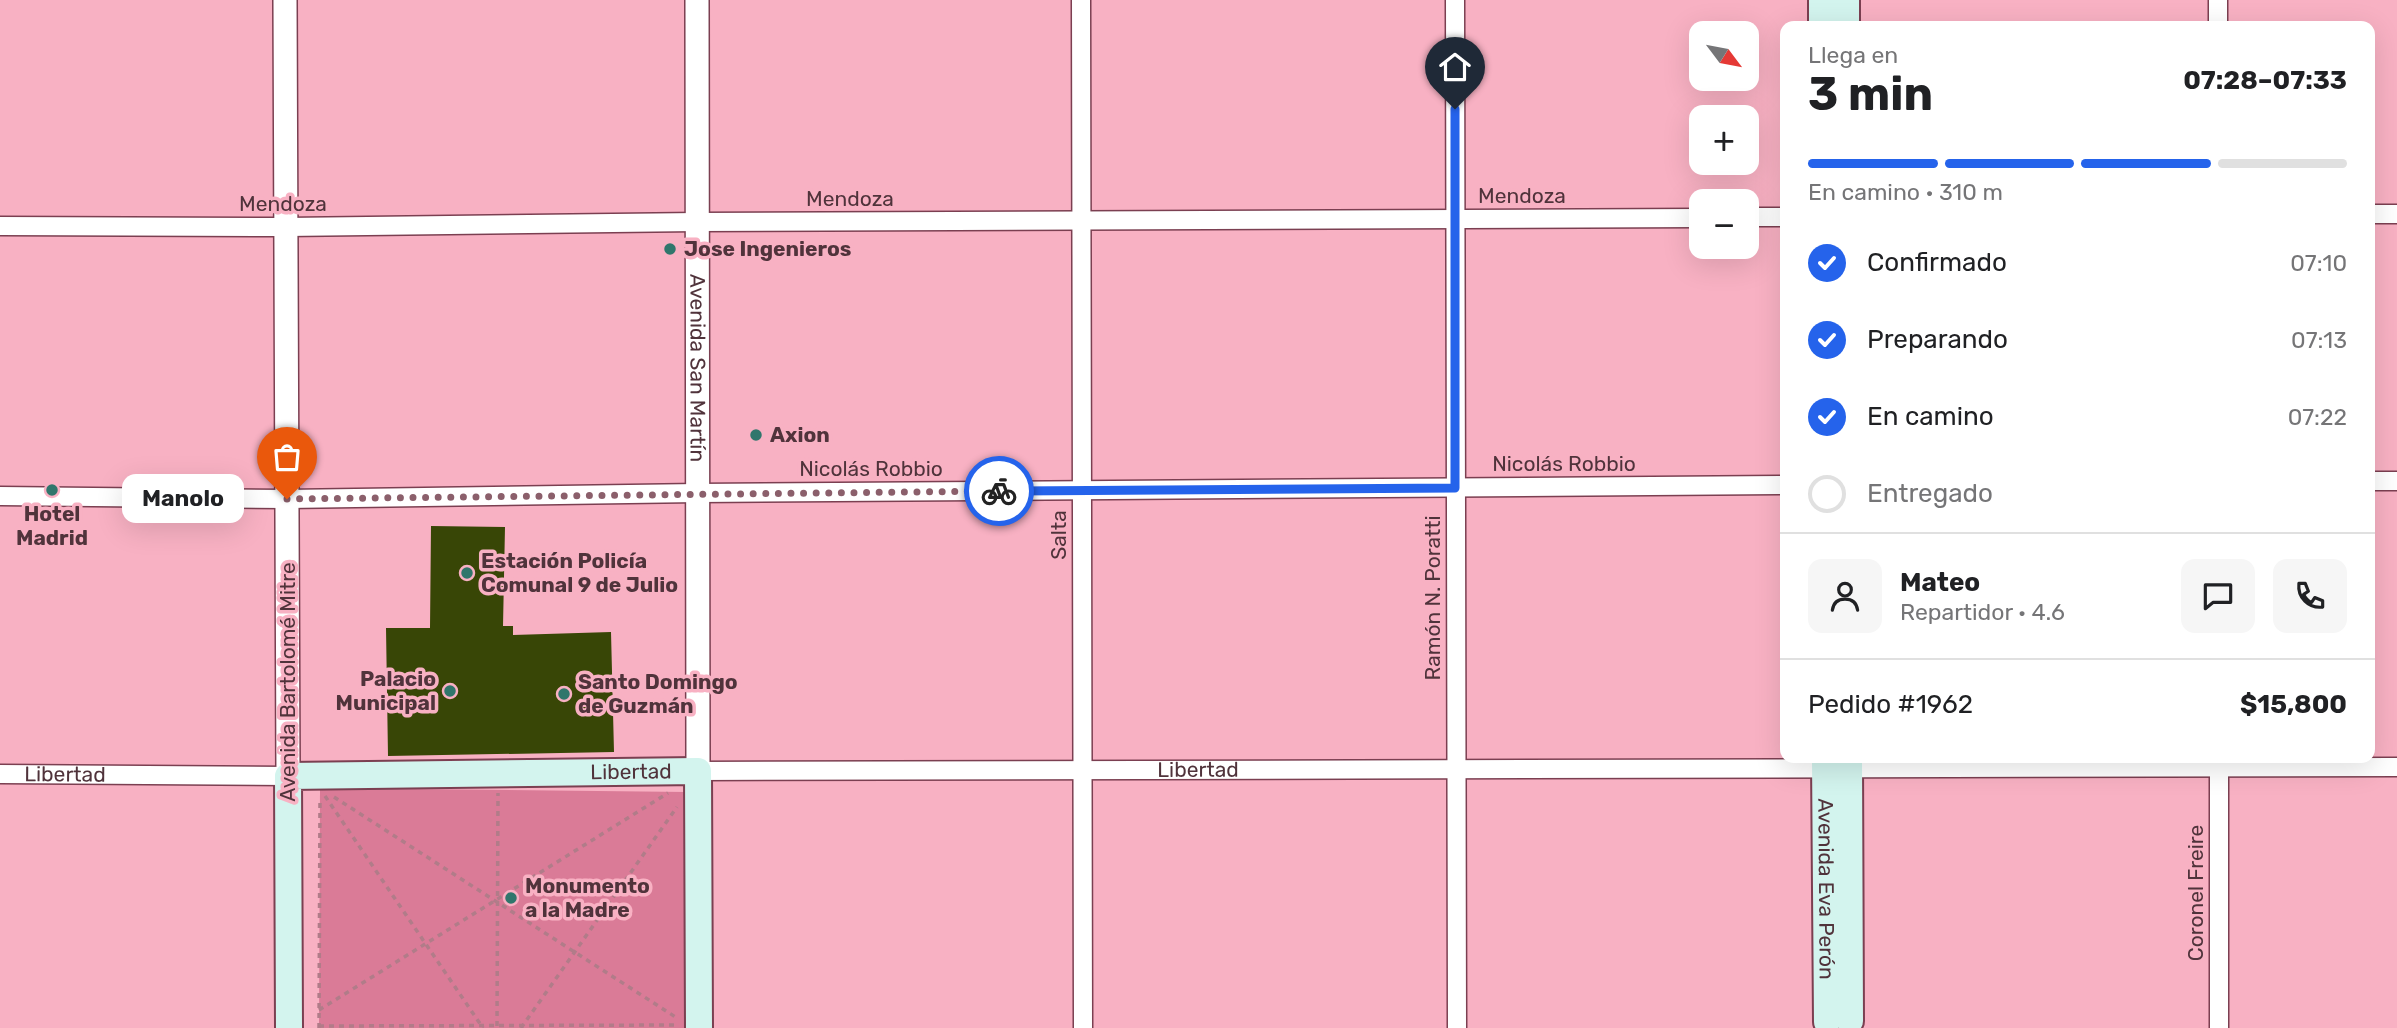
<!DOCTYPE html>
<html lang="es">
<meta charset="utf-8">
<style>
:root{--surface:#fff;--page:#f6f6f6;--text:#202124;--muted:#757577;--line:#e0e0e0;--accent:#2563eb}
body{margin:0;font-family:Rubik,sans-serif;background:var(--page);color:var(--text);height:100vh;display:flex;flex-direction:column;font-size:26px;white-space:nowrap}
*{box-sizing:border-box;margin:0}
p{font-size:23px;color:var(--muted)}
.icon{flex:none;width:38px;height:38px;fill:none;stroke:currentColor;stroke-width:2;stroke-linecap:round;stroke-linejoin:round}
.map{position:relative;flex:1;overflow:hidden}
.panel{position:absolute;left:1780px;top:21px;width:595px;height:742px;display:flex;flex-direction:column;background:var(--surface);border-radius:14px;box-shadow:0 7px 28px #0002}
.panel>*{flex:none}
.needle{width:46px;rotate:122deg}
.fabs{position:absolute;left:1689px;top:21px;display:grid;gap:14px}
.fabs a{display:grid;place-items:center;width:70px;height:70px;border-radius:14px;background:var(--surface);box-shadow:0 7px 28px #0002;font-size:35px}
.pin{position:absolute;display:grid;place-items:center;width:60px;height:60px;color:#fff;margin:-72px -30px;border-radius:50% 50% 50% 0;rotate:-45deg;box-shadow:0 0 7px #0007}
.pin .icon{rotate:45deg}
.courier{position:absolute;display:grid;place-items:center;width:70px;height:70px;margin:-35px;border:5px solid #2563eb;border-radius:50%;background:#fff;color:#222;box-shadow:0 2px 9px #0007}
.bubble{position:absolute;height:49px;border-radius:14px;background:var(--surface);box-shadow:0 7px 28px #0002;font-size:23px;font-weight:700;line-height:49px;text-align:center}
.headline em{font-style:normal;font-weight:700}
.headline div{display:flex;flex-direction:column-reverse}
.headline{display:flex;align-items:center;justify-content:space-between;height:119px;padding:0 28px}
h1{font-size:46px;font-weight:700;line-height:52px}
.bar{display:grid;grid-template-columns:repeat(4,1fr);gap:10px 7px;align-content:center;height:84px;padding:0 28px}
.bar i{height:9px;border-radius:5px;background:var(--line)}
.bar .current{background:var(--accent)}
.bar p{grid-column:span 4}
.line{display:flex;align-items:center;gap:18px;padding:0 28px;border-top:2px solid var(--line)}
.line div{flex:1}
.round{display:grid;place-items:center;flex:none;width:74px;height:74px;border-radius:14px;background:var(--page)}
ol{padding:0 28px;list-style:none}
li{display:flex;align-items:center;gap:21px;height:77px}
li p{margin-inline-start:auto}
li .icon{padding:7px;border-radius:50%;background:var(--accent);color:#fff;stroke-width:4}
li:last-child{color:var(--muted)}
li i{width:38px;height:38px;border:4px solid var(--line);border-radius:50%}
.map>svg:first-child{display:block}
</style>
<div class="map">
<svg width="2397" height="1028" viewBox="0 0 2397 1028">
<rect width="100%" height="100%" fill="#f8b1c3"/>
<!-- green -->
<polygon fill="#da7b97" points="320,788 687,792 688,1028 319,1028"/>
<!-- building -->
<polygon fill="#384606" points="431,526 505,527 503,626 513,626 513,635 611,632 614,752 388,756 386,628 430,628"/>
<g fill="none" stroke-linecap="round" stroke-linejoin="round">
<!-- minor casing -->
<g stroke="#7b3f51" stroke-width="21">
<g id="minor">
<polyline points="1081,0 1083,1028"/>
<polyline points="1455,0 1457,1028"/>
<polyline points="2218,0 2218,26"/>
<polyline points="2370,214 2397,214"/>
<polyline points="1746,217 1785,217"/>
<polyline points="0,226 286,227 697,222 1701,218"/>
<polyline points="2370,481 2397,481"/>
<polyline points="0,496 287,499 698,493 1785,485"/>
<polyline points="2219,759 2219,1028"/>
<path id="s1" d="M698 771 2397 767"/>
<path id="s2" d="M0 774 288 776"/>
</g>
</g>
<!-- tertiary casing -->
<g stroke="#7b3f51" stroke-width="26">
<g id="tertiary">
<polyline points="285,0 288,776"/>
<path id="s3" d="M697 0 698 771"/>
</g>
</g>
<!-- secondary casing -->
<g stroke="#7b3f51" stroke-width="30">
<g id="secondary">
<polyline points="1822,0 1822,26"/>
<polyline points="1846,0 1846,26"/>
<path id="s4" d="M1825 758 1827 1022"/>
<polyline points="1849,758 1850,1021"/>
<path id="s5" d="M289 1028 288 776 698 771 699 1028"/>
</g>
</g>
<!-- path -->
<g stroke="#b17c89" stroke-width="3.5" stroke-dasharray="5 5" stroke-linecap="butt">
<polyline points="325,796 483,1028"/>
<polyline points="334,797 677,1018"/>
<polyline points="319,1010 668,793"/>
<polyline points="319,1026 679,1025"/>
<polyline points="497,1026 498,793"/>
<polyline points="319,1028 320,798"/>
<polyline points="521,1028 677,807"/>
</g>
<!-- minor -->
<use href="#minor" stroke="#fff" stroke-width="18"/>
<!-- tertiary -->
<use href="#tertiary" stroke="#fff" stroke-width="23"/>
<!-- secondary -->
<use href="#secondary" stroke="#d3f4ee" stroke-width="26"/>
</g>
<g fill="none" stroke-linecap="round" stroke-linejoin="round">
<!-- done -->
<polyline stroke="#8b5f6b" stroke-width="7" stroke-dasharray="0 12.6" points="287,499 999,491"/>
<!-- route -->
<polyline stroke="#2563eb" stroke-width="9" points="999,491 1455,488 1455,109"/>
</g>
<!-- markers -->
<g fill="#30766c" stroke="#f8b1c3" stroke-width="2.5">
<circle cx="670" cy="249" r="7"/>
<circle cx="756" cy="435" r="7"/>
<circle cx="52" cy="490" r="7"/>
<circle cx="467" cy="573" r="7"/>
<circle cx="450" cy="691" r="7"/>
<circle cx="564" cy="694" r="7"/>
<circle cx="511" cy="898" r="7"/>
</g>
<g text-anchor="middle" stroke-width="7" stroke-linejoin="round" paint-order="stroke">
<!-- street labels -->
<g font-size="21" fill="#50333b" stroke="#f8b1c3">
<text x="1522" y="203">Mendoza</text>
<text x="850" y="206">Mendoza</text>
<text x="283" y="211">Mendoza</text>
<text dy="7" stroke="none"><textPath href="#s3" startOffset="368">Avenida San Martín</textPath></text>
<text x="1564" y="471">Nicolás Robbio</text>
<text x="871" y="476">Nicolás Robbio</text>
<text transform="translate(1059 535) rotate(-90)" y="7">Salta</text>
<text transform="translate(1433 598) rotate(-90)" y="7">Ramón N. Poratti</text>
<text transform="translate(288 682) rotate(-90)" y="7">Avenida Bartolomé Mitre</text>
<text dy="7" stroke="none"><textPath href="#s1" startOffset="500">Libertad</textPath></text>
<text dy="7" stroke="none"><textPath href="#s5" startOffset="595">Libertad</textPath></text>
<text dy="7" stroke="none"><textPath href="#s2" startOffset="65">Libertad</textPath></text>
<text dy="7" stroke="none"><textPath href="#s4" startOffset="131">Avenida Eva Perón</textPath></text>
<text transform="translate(2196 893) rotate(-90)" y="7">Coronel Freire</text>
</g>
<!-- poi labels -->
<g font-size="21" font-weight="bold" fill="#50333b" stroke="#f8b1c3" text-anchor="start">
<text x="684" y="256">Jose Ingenieros</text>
<text x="770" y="442">Axion</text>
<text x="52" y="521" text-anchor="middle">Hotel<tspan x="52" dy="24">Madrid</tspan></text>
<text x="481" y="568">Estación Policía<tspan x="481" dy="24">Comunal 9 de Julio</tspan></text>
<text x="436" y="686" text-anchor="end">Palacio<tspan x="436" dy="24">Municipal</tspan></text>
<text x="578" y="689">Santo Domingo<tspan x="578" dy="24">de Guzmán</tspan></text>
<text x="525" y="893">Monumento<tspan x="525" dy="24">a la Madre</tspan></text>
</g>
</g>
</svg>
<div class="fabs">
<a><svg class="needle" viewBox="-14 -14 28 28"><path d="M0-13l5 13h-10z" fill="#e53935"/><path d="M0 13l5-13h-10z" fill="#757577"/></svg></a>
<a>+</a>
<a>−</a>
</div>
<div class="pin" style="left:287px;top:499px;background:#ea580c"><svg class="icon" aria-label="bag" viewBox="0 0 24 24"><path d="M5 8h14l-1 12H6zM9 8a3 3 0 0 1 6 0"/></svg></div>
<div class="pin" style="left:1455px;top:109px;background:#1f2937"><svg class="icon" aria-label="home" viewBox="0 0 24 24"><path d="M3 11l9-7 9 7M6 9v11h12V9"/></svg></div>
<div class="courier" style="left:999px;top:491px"><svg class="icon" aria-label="bike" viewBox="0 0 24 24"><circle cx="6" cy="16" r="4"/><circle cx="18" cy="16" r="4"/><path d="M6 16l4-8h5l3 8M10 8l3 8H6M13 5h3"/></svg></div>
<div class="bubble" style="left:122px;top:474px;width:122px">Manolo</div>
<section class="panel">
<div class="headline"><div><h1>3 min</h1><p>Llega en</p></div><em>07:28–07:33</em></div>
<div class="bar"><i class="current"></i><i class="current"></i><i class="current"></i><i></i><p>En camino · 310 m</p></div>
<ol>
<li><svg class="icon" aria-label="check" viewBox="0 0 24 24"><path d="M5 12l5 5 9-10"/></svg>Confirmado<p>07:10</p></li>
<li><svg class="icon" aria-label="check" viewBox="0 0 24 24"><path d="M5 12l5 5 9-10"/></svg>Preparando<p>07:13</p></li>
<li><svg class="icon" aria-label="check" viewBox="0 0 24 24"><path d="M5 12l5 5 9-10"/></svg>En camino<p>07:22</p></li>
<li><i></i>Entregado</li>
</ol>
<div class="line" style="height:126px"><a class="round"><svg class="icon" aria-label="person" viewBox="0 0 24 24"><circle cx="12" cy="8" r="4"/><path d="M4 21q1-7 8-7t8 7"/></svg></a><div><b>Mateo</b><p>Repartidor · 4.6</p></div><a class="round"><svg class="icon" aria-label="chat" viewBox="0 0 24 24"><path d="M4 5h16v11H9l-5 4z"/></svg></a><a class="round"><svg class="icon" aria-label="phone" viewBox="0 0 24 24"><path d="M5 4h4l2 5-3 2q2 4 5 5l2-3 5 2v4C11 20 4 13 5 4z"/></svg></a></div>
<div class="line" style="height:91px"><div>Pedido #1962</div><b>$15,800</b></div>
</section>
</div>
